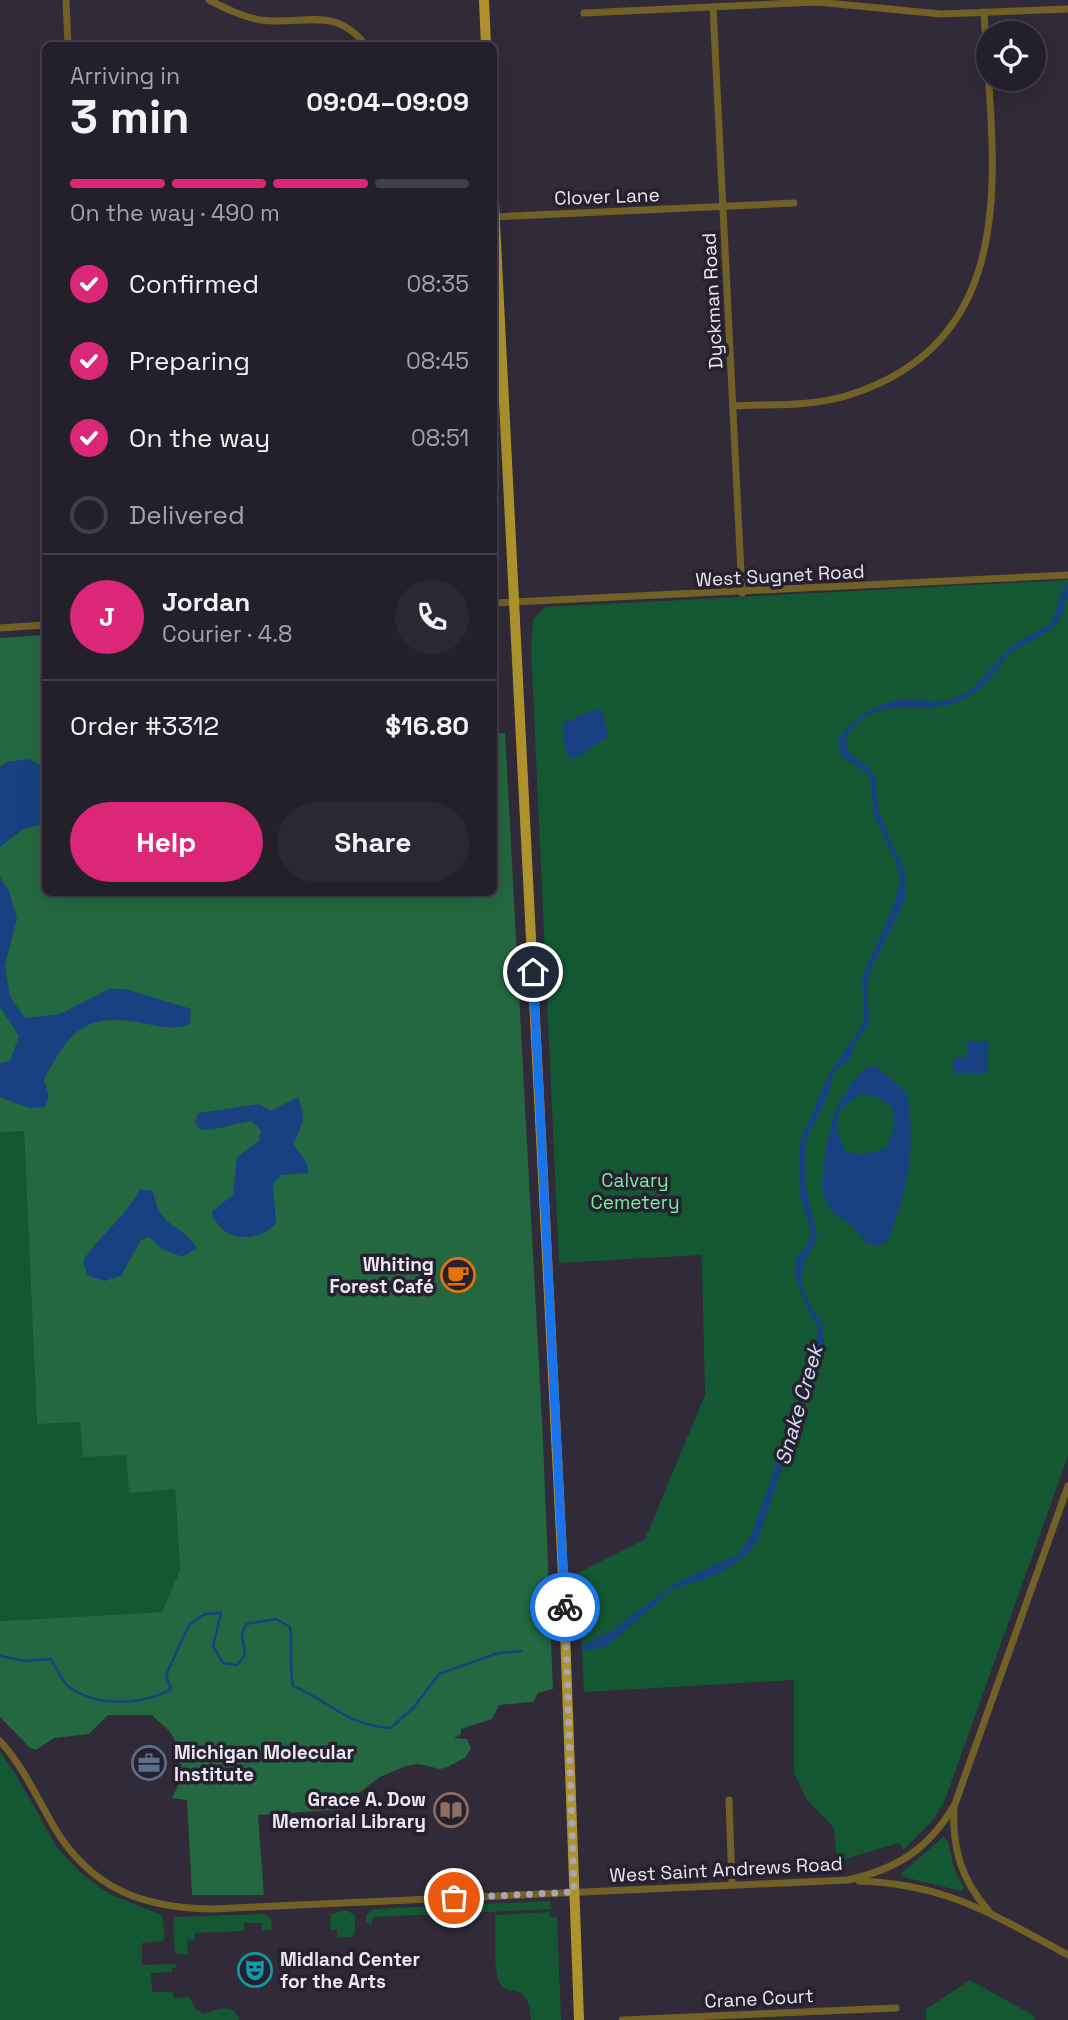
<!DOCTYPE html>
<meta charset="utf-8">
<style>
:root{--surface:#24202b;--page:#2c2833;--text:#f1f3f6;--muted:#a3a3a9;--line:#413e47;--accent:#db2777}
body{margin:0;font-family:"Space Grotesk",sans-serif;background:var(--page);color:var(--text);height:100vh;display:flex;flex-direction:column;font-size:26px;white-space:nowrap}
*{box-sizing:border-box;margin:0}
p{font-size:23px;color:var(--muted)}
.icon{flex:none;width:38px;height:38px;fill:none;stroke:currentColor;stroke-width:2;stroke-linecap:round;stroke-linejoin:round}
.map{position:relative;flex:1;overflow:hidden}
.sheet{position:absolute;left:42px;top:42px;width:455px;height:854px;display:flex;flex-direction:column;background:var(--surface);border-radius:10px;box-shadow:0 7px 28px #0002,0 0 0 2px var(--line)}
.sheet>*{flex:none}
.tools{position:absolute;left:976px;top:21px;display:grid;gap:14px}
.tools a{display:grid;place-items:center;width:70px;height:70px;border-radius:50%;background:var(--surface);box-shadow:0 7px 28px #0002,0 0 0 2px var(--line);font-size:35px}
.pin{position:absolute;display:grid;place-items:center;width:60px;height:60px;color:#fff;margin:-30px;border:4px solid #fff;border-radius:50%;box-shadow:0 2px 7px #0007}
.courier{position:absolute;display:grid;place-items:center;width:70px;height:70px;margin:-35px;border:5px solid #1a73e8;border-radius:50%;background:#fff;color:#222;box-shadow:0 2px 9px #0007}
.head em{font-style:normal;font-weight:700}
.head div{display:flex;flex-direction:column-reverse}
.head{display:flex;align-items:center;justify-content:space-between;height:119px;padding:0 28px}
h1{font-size:46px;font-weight:700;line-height:52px}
.bar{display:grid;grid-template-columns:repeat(4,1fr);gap:10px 7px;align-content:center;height:84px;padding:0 28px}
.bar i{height:9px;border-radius:5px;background:var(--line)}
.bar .active{background:var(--accent)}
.bar p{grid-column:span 4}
.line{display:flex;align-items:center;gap:18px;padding:0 28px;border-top:2px solid var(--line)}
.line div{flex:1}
.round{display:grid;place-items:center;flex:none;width:74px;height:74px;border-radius:37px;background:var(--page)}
ol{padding:0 28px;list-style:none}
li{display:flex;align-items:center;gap:21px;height:77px}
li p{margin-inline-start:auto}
li .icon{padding:7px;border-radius:50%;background:var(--accent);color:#fff;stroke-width:4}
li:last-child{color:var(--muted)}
li i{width:38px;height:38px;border:4px solid var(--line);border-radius:50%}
.cta{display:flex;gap:14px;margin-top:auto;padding:14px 28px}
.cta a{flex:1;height:80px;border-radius:42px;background:var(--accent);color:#fff;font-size:28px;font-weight:700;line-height:80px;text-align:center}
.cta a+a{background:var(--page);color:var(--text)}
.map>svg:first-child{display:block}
</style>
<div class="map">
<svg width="1068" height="2020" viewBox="0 0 1068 2020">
<rect width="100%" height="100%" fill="#302a39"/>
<!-- green -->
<g fill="#135833">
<polygon points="1068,580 1068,1456 945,1800 934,1819 903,1850 899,1843 837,1861 834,1828 807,1800 794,1773 794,1680 584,1692 578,1573 645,1539 705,1395 702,1263 701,1255 559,1263 531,648 533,619 545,607"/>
<polygon points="24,1130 37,1423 81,1422 175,1489 180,1570 162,1612 0,1621 0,1132"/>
<path d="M0 1752 15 1773 58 1849 81 1873 109 1894 162 1915 165 1938 162 1941 142 1943V1965L176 1964V1968H172V1972L151 1973 152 1992H173L174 1998 189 1997 195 2008 203 2014C217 2010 233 2001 239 2020H0Z"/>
<polygon points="943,1837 948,1841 954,1868 964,1888 961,1891 904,1877 901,1874"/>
<polygon points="550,1901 552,1909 373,1917 371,1925 366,1921 366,1915 373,1909"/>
<polygon points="347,1910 355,1916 355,1933 352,1937 337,1938 337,1930 330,1930 331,1914"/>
<path d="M549 1912 550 1917H557L561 2020H531C528 1976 508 2001 499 1982 493 1968 496 1932 495 1915Z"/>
<polygon points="264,1914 271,1918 272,1930 262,1930 262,1923 244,1923 244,1931 195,1933 195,1940 187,1941 188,1955 175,1953 173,1921 176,1917"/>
<polygon points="970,1980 1036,2017 1034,2020 926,2020 926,2009"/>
</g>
<!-- forest -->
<path fill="#236840" d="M45 635 46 892H494V734L505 733 543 1440 553 1689 538 1693 533 1702 499 1705 492 1719 461 1729V1734L454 1738 467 1739 471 1748 465 1758 447 1767 440 1769 419 1764 406 1766 380 1777 359 1793 352 1794 347 1809 258 1815 264 1895H192L187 1800 172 1798 183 1775C178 1764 178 1752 175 1741 171 1729 160 1724 152 1715H108L89 1734 54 1738 36 1750 30 1748 0 1717V1621L162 1612 180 1570 175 1489 129 1493 126 1455 83 1457 80 1422 37 1424 24 1131 0 1132V638Z"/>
<!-- water -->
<g fill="#184182" fill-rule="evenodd">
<path d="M1065 583H1068C1068 595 1065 613 1057 623 1046 636 1029 640 1016 649 993 666 990 690 957 702 918 717 874 691 846 738L847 751 875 773 878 808 893 847 906 873 905 901 870 971 867 987 869 1025 855 1042 850 1058 834 1072 828 1096 806 1140V1188L817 1234 814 1245 803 1265 802 1283 807 1300 822 1323 825 1352 809 1378 796 1442 783 1464 759 1537 748 1554 721 1573 673 1589 606 1647 582 1651 581 1645 610 1632 679 1581 738 1555 752 1533 775 1467 791 1439 802 1386 817 1336V1325L805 1305 794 1271 797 1256 806 1248 811 1232 800 1196V1141L831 1070 861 1027 864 1017 862 977 893 908 900 883 899 870 874 815 869 774 841 756 838 739C853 718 881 699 906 700 926 700 946 705 964 694 983 682 993 662 1010 648 1021 638 1038 632 1051 624Z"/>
<polygon points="597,709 603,712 608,736 577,758 569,758 563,742 563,723"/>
<polygon points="29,759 45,768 45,824 23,829 0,847 0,767 6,762"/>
<path d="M0 877 9 891 17 919 5 966 10 997 25 1018 60 1014 109 989H125L191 1009 190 1024C175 1030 164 1027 147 1024 88 1012 71 1027 44 1080L49 1096 45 1107 29 1108 0 1097V1063L10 1061 19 1036 0 1007Z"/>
<polygon points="966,1041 988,1041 988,1073 953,1073 953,1058 968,1058"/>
<path d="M876 1066 907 1093C915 1136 910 1184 894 1223 891 1231 891 1242 881 1245 868 1248 862 1238 855 1230 846 1220 830 1213 825 1200 817 1184 830 1117 840 1102 850 1088 855 1069 876 1066ZM862 1094 881 1099 894 1109 893 1130 886 1149 861 1155 846 1151C838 1137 833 1123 842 1108Z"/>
<path d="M298 1097C307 1117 302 1125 293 1144L306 1161 309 1173 281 1175 273 1184 276 1223C268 1235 244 1241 229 1234 223 1231 217 1223 213 1218L212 1211 233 1195 237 1157 259 1141 261 1131 252 1121C233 1123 218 1131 200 1130L195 1122 198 1113 259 1104 271 1111Z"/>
<path d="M140 1189 153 1191C160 1230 180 1222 197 1248L182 1257 162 1249 149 1237 141 1240 121 1276 104 1281 87 1275 83 1261C100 1234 126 1217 140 1189Z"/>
</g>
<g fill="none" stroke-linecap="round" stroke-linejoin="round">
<!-- stream -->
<path stroke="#184182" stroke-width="2.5" d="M0 1656 25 1661 51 1659C56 1667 62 1682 69 1687 96 1707 143 1705 171 1689L166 1675 189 1625 205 1614 221 1613 213 1646 223 1663 237 1665 245 1655 242 1634 246 1624 276 1619 290 1627C293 1647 289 1665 293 1686 331 1702 347 1726 391 1728L414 1707 439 1674 498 1653 521 1651"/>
<!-- street -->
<g stroke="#716126" stroke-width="7">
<polyline points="66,0 68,46"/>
<path d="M209 0C225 8 243 17 260 20 302 26 335 4 366 46"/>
<polyline points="713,7 742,593"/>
<polyline points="584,13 817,2 941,14 1068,9"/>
<polyline points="494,217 794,203"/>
<path d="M733 406C771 404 812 407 849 395 1028 338 992 159 984 12"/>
<polyline points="494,603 1068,575"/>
<polyline points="0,628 46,625"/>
<path d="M0 1741C23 1766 37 1798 54 1827 91 1889 143 1908 212 1909L848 1880C897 1869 929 1849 955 1804L1068 1486"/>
<polyline points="729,1800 732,1885"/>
<path d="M954 1808C952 1847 961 1880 988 1910"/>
<path d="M859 1881C947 1884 994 1915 1068 1955"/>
<polyline points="622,2020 896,2008"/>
</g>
<!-- primary -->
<g stroke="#ae932c" stroke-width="10">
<polyline points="484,0 486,46"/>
<polyline points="494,203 563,1575 579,2020"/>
</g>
</g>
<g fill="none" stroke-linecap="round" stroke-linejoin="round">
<!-- done -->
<polyline stroke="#aaa5b1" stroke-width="7" stroke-dasharray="0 12.6" points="454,1898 574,1892 565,1607"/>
<!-- route -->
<polyline stroke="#1a73e8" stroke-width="9" points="533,972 565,1607"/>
</g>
<!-- icons -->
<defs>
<g id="cafe-ring" transform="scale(1.75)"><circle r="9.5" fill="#27202f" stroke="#e8710a" stroke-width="1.5"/><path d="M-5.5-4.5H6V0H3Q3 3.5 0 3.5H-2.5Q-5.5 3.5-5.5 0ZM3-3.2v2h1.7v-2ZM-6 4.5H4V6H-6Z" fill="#e8710a"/></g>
<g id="office-ring" transform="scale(1.75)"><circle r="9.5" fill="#27202f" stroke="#5c6f8a" stroke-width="1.5"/><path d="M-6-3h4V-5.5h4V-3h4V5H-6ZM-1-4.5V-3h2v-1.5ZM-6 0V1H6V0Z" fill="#5c6f8a"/></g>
<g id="library-ring" transform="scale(1.75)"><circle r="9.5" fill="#27202f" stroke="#8d6e63" stroke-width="1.5"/><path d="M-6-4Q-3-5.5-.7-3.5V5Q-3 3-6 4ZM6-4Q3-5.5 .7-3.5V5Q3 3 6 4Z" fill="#8d6e63"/></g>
<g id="theatre-ring" transform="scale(1.75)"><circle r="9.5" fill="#27202f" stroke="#0f9aa8" stroke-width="1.5"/><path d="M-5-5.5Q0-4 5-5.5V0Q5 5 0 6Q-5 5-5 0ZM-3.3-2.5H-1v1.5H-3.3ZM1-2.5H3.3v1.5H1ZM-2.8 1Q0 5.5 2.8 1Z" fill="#0f9aa8"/></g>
</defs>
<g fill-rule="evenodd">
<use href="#cafe-ring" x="458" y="1275"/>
<use href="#office-ring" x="149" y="1763"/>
<use href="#library-ring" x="451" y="1810"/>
<use href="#theatre-ring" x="255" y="1970"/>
</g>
<g text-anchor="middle" stroke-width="7" stroke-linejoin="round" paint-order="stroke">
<!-- street labels -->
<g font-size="19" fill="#ece7f2" stroke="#27202f">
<text transform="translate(607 196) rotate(-2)" y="7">Clover Lane</text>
<text transform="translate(712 301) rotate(-93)" y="7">Dyckman Road</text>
<text transform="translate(780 575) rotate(-3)" y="7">West Sugnet Road</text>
<text transform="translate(726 1869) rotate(-3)" y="7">West Saint Andrews Road</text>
<text transform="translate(759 1998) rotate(-3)" y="7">Crane Court</text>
</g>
<!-- park labels -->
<g font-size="19" fill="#77eda4" stroke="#27202f">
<text x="635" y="1187">Calvary<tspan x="635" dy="22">Cemetery</tspan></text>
</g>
<!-- poi labels -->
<g font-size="19" font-weight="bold" fill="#ece7f2" stroke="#27202f" text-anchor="end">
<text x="434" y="1271">Whiting<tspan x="434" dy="22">Forest Café</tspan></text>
<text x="174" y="1759" text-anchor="start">Michigan Molecular<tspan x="174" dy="22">Institute</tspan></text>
<text x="426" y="1806">Grace A. Dow<tspan x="426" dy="22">Memorial Library</tspan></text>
<text x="280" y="1966" text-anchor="start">Midland Center<tspan x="280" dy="22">for the Arts</tspan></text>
</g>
<!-- water labels -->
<g font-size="21" font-style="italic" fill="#d4e0f3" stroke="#27202f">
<text transform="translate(799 1405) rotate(-74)" y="7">Snake Creek</text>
</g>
</g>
</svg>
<div class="tools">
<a><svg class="icon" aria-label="locate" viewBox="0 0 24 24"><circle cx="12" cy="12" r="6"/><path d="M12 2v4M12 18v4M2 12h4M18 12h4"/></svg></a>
</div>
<div class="pin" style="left:454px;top:1898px;background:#ea580c"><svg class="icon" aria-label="bag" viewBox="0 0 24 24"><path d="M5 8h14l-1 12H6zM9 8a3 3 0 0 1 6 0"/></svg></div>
<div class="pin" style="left:533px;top:972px;background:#1f2937"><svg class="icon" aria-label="home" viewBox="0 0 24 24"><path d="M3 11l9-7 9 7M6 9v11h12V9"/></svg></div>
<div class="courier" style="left:565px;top:1607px"><svg class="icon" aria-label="bike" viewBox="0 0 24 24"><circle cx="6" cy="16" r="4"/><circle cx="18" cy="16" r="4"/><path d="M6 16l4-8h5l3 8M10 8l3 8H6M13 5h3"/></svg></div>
<section class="sheet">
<div class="head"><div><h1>3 min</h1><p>Arriving in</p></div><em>09:04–09:09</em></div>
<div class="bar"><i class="active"></i><i class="active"></i><i class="active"></i><i></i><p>On the way · 490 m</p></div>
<ol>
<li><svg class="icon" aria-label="check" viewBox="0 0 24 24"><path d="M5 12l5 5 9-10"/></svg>Confirmed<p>08:35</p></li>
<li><svg class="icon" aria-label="check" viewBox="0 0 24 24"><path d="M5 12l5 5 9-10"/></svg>Preparing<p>08:45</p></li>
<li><svg class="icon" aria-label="check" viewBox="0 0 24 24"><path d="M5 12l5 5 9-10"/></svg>On the way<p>08:51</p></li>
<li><i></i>Delivered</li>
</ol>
<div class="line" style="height:126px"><b class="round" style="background:var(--accent);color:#fff">J</b><div><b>Jordan</b><p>Courier · 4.8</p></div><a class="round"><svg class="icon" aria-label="phone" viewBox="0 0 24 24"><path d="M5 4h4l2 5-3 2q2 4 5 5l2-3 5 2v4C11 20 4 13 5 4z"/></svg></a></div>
<div class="line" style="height:91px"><div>Order #3312</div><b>$16.80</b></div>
<div class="cta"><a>Help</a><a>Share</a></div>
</section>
</div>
